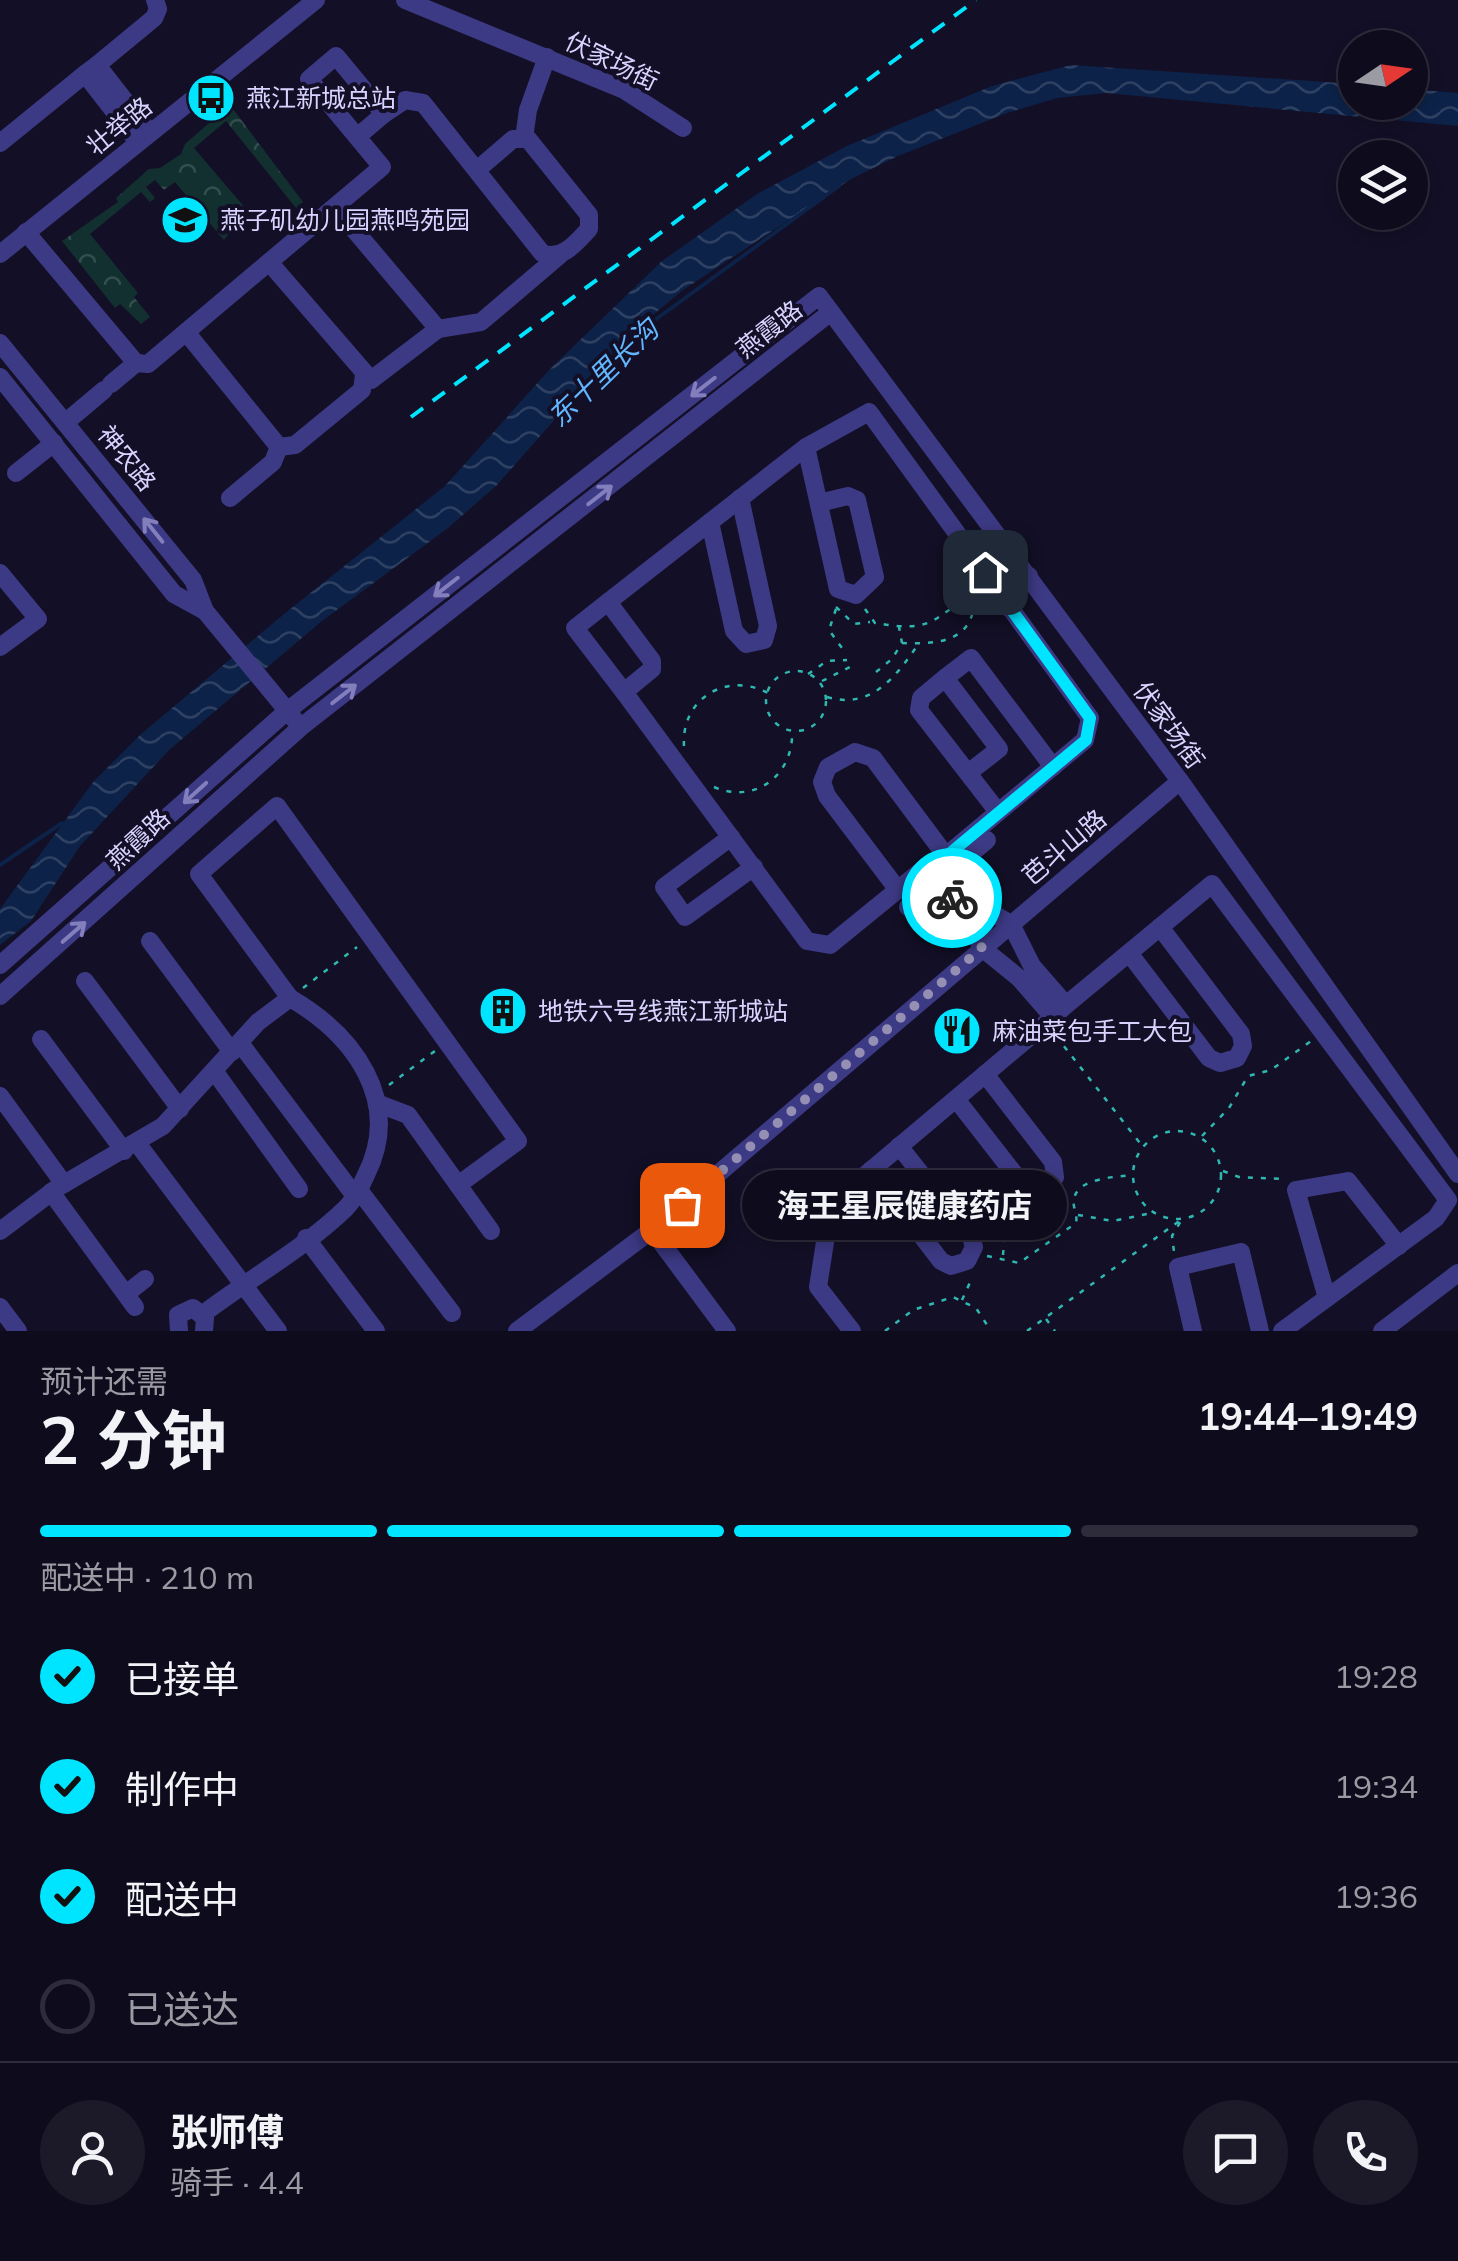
<!DOCTYPE html>
<html lang="zh">
<meta charset="utf-8">
<style>
:root{--surface:#0e0b1c;--page:#1c1929;--text:#f1f3f6;--muted:#9b9ba3;--line:#2e2b3b;--accent:#00e5ff}
body{margin:0;font-family:Mulish,"Noto Sans SC",sans-serif;background:var(--page);color:var(--text);height:100vh;display:flex;flex-direction:column;font-size:38px;white-space:nowrap}
*{box-sizing:border-box;margin:0}
p{font-size:32px;color:var(--muted)}
.icon{flex:none;width:55px;height:55px;fill:none;stroke:currentColor;stroke-width:2;stroke-linecap:round;stroke-linejoin:round}
.map{position:relative;height:1331px;overflow:hidden}
.side{display:flex;flex-direction:column;background:var(--surface);flex:1}
.side>*{flex:none}
.needle{width:65px;rotate:77deg}
.tools{position:absolute;left:1338px;top:30px;display:grid;gap:20px}
.tools a{display:grid;place-items:center;width:90px;height:90px;border-radius:50%;background:var(--surface);box-shadow:0 5px 15px #0003,0 0 0 2px var(--line);font-size:50px}
.pin{position:absolute;display:grid;place-items:center;width:85px;height:85px;color:#fff;margin:-42px;border-radius:20px;box-shadow:0 5px 15px #0006}
.courier{position:absolute;display:grid;place-items:center;width:100px;height:100px;margin:-50px;border:8px solid #00e5ff;border-radius:50%;background:#fff;color:#222;box-shadow:0 2px 12px #0007}
.bubble{position:absolute;height:70px;border-radius:35px;background:var(--surface);box-shadow:0 5px 15px #0003,0 0 0 2px var(--line);font-size:32px;font-weight:700;line-height:70px;text-align:center}
.headline em{font-style:normal;font-weight:700}
.headline div{display:flex;flex-direction:column-reverse}
.headline{display:flex;align-items:center;justify-content:space-between;height:170px;padding:0 40px}
h1{font-size:65px;font-weight:700;line-height:75px}
.bar{display:grid;grid-template-columns:repeat(4,1fr);gap:15px 10px;align-content:center;height:120px;padding:0 40px}
.bar i{height:12px;border-radius:8px;background:var(--line)}
.bar .active{background:var(--accent)}
.bar p{grid-column:span 4}
.line{display:flex;align-items:center;gap:25px;padding:0 40px;border-top:2px solid var(--line)}
.line div{flex:1}
.round{display:grid;place-items:center;flex:none;width:105px;height:105px;border-radius:52px;background:var(--page)}
ol{padding:0 40px;list-style:none}
li{display:flex;align-items:center;gap:30px;height:110px}
li p{margin-inline-start:auto}
li .icon{padding:10px;border-radius:50%;background:var(--accent);color:#111;stroke-width:4}
li:last-child{color:var(--muted)}
li i{width:55px;height:55px;border:5px solid var(--line);border-radius:50%}
.map>svg:first-child{display:block}
</style>
<div class="map">
<svg width="1458" height="1331" viewBox="0 0 1458 1331">
<defs>
<pattern id="park-crowns" width="20" height="18" patternUnits="userSpaceOnUse" patternTransform="scale(2.5)"><rect width="20" height="18" fill="#12302f"/><path d="M2 6a3 3 0 1 1 6 0M12 15a3 3 0 1 1 6 0" fill="none" stroke="#344d4e"/></pattern>
<pattern id="water-waves" width="16" height="10" patternUnits="userSpaceOnUse" patternTransform="scale(2.5)"><rect width="16" height="10" fill="#0c2248"/><path d="M0 5q4-4 8 0t8 0" fill="none" stroke="#2f4163"/></pattern>
</defs>
<rect width="100%" height="100%" fill="#130f26"/>
<!-- park -->
<polygon fill="url(#park-crowns)" points="230,105 303,202 296,208 226,121 194,148 252,216 245,222 241,219 224,240 175,182 164,190 155,180 146,187 155,198 150,202 141,192 90,234 138,293 134,297 150,317 141,324 120,304 115,308 62,241 118,202 116,198 149,169 160,168 181,154 185,144"/>
<!-- water -->
<polygon fill="url(#water-waves)" points="1071,65 1355,84 1355,102 1410,102 1410,89 1458,93 1458,126 1106,93 1057,98 1007,113 898,156 851,179 683,290 631,333 497,485 448,528 322,621 169,750 80,846 31,921 0,945 0,909 94,781 140,735 284,614 445,486 551,368 662,261 757,194 847,146 992,86"/>
<g fill="none" stroke-linecap="round" stroke-linejoin="round">
<!-- stream -->
<g stroke="#0c2248" stroke-width="4">
<polyline points="561,414 644,328 839,186"/>
<polyline points="0,865 62,823"/>
</g>
<!-- path -->
<g stroke="#2fb8b0" stroke-width="2.5" stroke-dasharray="5 8" stroke-linecap="butt">
<polyline points="974,601 972,613 980,608"/>
<polyline points="836,607 854,624 870,622"/>
<polyline points="836,609 829,630 842,648"/>
<path d="M865 609 875 623C895 626 916 630 934 620 948 612 955 603 972 599"/>
<path d="M902 643C929 644 963 644 972 615"/>
<circle cx="796" cy="701" r="30"/>
<polyline points="876,672 892,659 902,643 899,627"/>
<polyline points="808,674 827,661 847,660"/>
<polyline points="822,681 852,666"/>
<path d="M827 697C871 710 896 677 919 643"/>
<path d="M684 746C681 699 726 671 768 693"/>
<path d="M714 787C756 805 794 774 792 731"/>
<polyline points="303,988 357,947"/>
<polyline points="1056,1036 1143,1147"/>
<polyline points="389,1085 435,1051"/>
<circle cx="1177" cy="1175" r="44"/>
<polyline points="1202,1136 1229,1108 1248,1076 1271,1070 1311,1041"/>
<polyline points="1223,1171 1239,1177 1283,1179"/>
<polyline points="1078,1215 1113,1221 1152,1213"/>
<polyline points="1003,1255 1006,1217 1018,1203"/>
<path d="M987 1256 1019 1263 1076 1223C1078 1214 1072 1207 1074 1199 1077 1178 1116 1177 1132 1175"/>
<polyline points="962,1300 972,1278"/>
<polyline points="1046,1319 1055,1331"/>
<polyline points="885,1331 913,1310 953,1297 976,1308 991,1331"/>
<polyline points="1027,1331 1182,1219 1172,1236 1174,1252"/>
</g>
<!-- minor -->
<g stroke="#3d3a85" stroke-width="18">
<polyline points="405,0 624,90 683,128"/>
<polyline points="97,65 154,18 158,9 155,0"/>
<path d="M384 114 405 100 423 103 542 253C562 261 576 243 589 229V215L528 139H513L477 170"/>
<polyline points="524,138 528,110 547,57"/>
<polyline points="138,142 85,74 97,65 150,133"/>
<polyline points="0,143 85,74"/>
<polyline points="335,207 438,329 481,322 560,255"/>
<polyline points="26,232 136,363"/>
<polyline points="0,254 316,0"/>
<polyline points="269,262 371,380 438,329"/>
<polyline points="186,332 279,447 295,445 362,390 364,375"/>
<polyline points="0,343 193,580 205,611 294,719"/>
<polyline points="0,377 174,594 205,611"/>
<polyline points="111,384 136,363 148,364 382,167 309,79 336,56 384,114 357,137"/>
<polyline points="66,422 104,390"/>
<polyline points="806,447 838,589 856,595 875,577 857,500 848,496 819,503"/>
<polyline points="16,473 54,443"/>
<polyline points="230,498 273,462 279,447"/>
<polyline points="710,522 734,631 746,644 764,640 768,626 740,498"/>
<polyline points="0,573 38,619 0,647"/>
<polyline points="987,587 1019,563"/>
<polyline points="998,600 1029,576"/>
<polyline points="608,602 575,628 624,692"/>
<polyline points="945,678 971,658 1053,767"/>
<polyline points="968,773 999,749 945,678 921,698 919,710 998,812"/>
<polyline points="731,837 664,887 685,917 754,867"/>
<polygon points="941,860 976,904 1011,924 1032,966 1066,1005 1053,1017 1019,978 982,948 964,913 930,869"/>
<polyline points="930,869 927,866 830,945 807,941 624,692 652,669 652,661 608,602 806,447 869,412 985,572 990,596 1011,609 1090,718 1085,740 941,860"/>
<polyline points="950,871 987,840"/>
<polyline points="898,890 827,796 822,782 828,767 855,752 873,758 946,856"/>
<polyline points="908,907 939,881"/>
<polyline points="150,941 232,1052"/>
<polyline points="1129,953 1209,1058 1220,1063 1237,1058 1243,1046 1241,1034 1160,927"/>
<polyline points="0,965 287,711 819,296 1180,781 1458,1174"/>
<polyline points="85,981 180,1109"/>
<polyline points="0,996 301,727 831,312"/>
<polyline points="1066,1005 1212,884 1448,1200 1436,1218 1282,1331"/>
<polyline points="41,1039 124,1151"/>
<polyline points="240,1043 355,1196"/>
<polyline points="215,1072 299,1189"/>
<polyline points="0,1096 64,1184"/>
<polyline points="956,1099 1023,1185 1039,1190 1055,1177 1053,1162 985,1074"/>
<polyline points="379,1104 408,1115 491,1231"/>
<polyline points="137,1143 278,1331"/>
<polyline points="871,1170 941,1261 951,1266 967,1261 974,1247 971,1237 899,1146"/>
<polyline points="359,1190 452,1313"/>
<polyline points="51,1192 135,1307"/>
<polyline points="652,1230 727,1331"/>
<polyline points="0,1231 57,1188 163,1126 258,1022 290,998 199,874 277,806 518,1141 458,1185"/>
<polyline points="306,1238 376,1331"/>
<polyline points="126,1294 145,1279"/>
<polyline points="1327,1298 1296,1190 1348,1181 1399,1246"/>
<polyline points="0,1307 18,1331"/>
<path d="M203 1314C249 1279 305 1248 346 1208 355 1199 361 1186 366 1175 403 1101 354 1035 290 998"/>
<polyline points="179,1331 178,1315 193,1308 205,1318 204,1331"/>
<polyline points="517,1331 652,1230 1180,781"/>
<polyline points="852,1331 818,1287 831,1204 1053,1017"/>
<polyline points="1193,1331 1178,1267 1241,1252 1260,1331"/>
<polyline points="1382,1331 1458,1273"/>
</g>
<!-- rail -->
<polyline stroke="#00e5ff" stroke-width="4" stroke-dasharray="15 12" stroke-linecap="butt" points="411,417 976,0"/>
</g>
<!-- one-way arrows -->
<defs><path id="oneway-shaft" d="M-6 0H5M1.5-3L5.5 0L1.5 3" fill="none" stroke-width="1.6" stroke-linecap="round" stroke-linejoin="round" transform="scale(2.5)"/></defs>
<g stroke="#837fbc">
<use href="#oneway-shaft" transform="translate(703 387) rotate(142)"/>
<use href="#oneway-shaft" transform="translate(600 495) rotate(-38)"/>
<use href="#oneway-shaft" transform="translate(153 530) rotate(-129)"/>
<use href="#oneway-shaft" transform="translate(446 587) rotate(142)"/>
<use href="#oneway-shaft" transform="translate(344 694) rotate(-38)"/>
<use href="#oneway-shaft" transform="translate(195 793) rotate(138)"/>
<use href="#oneway-shaft" transform="translate(74 932) rotate(-41)"/>
</g>
<g fill="none" stroke-linecap="round" stroke-linejoin="round">
<!-- done -->
<polyline stroke="#948fb3" stroke-width="10" stroke-dasharray="0 18" points="682,1205 982,948 952,898"/>
<!-- route -->
<polyline stroke="#00e5ff" stroke-width="12" points="952,898 930,870 1086,740 1090,718 1011,609 990,596 985,572"/>
</g>
<!-- icons -->
<defs>
<g id="bus-disc" transform="scale(2.5)"><circle r="9.5" fill="#00e5ff" stroke="#130f26"/><path d="M-5-6H5V4H4V6H2V4H-2V6H-4V4H-5ZM-3.5-4V0h7V-4ZM-3.5 1.2v1.5H-2V1.2ZM2 1.2v1.5H3.5V1.2Z" fill="#111"/></g>
<g id="school-disc" transform="scale(2.5)"><circle r="9.5" fill="#00e5ff" stroke="#130f26"/><path d="M0-5L7-2L0 1L-7-2ZM-4 1L0 2.5L4 1V4Q0 6-4 4Z" fill="#111"/></g>
<g id="building-disc" transform="scale(2.5)"><circle r="9.5" fill="#00e5ff" stroke="#130f26"/><path d="M-4-6H4V6H1V3H-1V6H-4ZM-2.5-4.3h1.7v1.8h-1.7ZM.8-4.3h1.7v1.8H.8ZM-2.5-1h1.7V.8h-1.7ZM.8-1h1.7V.8H.8Z" fill="#111"/></g>
<g id="restaurant-disc" transform="scale(2.5)"><circle r="9.5" fill="#00e5ff" stroke="#130f26"/><path d="M-5-6h1v4h1v-4h1v4h1v-4h1v5L-1.5 .5V6h-2V.5L-5-1ZM5-6V6H3V1.5H1.5Q1.5-4 5-6Z" fill="#111"/></g>
</defs>
<g fill-rule="evenodd">
<use href="#bus-disc" x="211" y="98"/>
<use href="#school-disc" x="185" y="220"/>
<use href="#building-disc" x="503" y="1011"/>
<use href="#restaurant-disc" x="957" y="1031"/>
</g>
<g text-anchor="middle" stroke-width="8" stroke-linejoin="round" paint-order="stroke">
<!-- street labels -->
<g font-size="25" fill="#d9d4ff" stroke="#130f26">
<text transform="translate(612 61) rotate(26)" y="9">伏家场街</text>
<text transform="translate(119 126) rotate(-39)" y="9">壮举路</text>
<text transform="translate(769 329) rotate(-38)" y="9">燕霞路</text>
<text transform="translate(127 458) rotate(51)" y="9">神农路</text>
<text transform="translate(1169 725) rotate(54)" y="9">伏家场街</text>
<text transform="translate(138 839) rotate(-43)" y="9">燕霞路</text>
<text transform="translate(1064 847) rotate(-40)" y="9">芭斗山路</text>
</g>
<!-- poi labels -->
<g font-size="25" fill="#d9d4ff" stroke="#130f26" text-anchor="start">
<text x="246" y="107">燕江新城总站</text>
<text x="220" y="229">燕子矶幼儿园燕鸣苑园</text>
<text x="538" y="1020">地铁六号线燕江新城站</text>
<text x="992" y="1040">麻油菜包手工大包</text>
</g>
<!-- water labels -->
<g font-size="28" font-style="italic" fill="#62b6ff" stroke="#130f26">
<text transform="translate(603 373) rotate(-44)" y="10">东十里长沟</text>
</g>
</g>
</svg>
<div class="tools">
<a><svg class="needle" viewBox="-14 -14 28 28"><path d="M0-13l5 13h-10z" fill="#e53935"/><path d="M0 13l5-13h-10z" fill="#9b9ba3"/></svg></a>
<a><svg class="icon" aria-label="layers" viewBox="0 0 24 24"><path d="M12 4l9 5-9 5-9-5zM3 14l9 5 9-5"/></svg></a>
</div>
<div class="pin" style="left:682px;top:1205px;background:#ea580c"><svg class="icon" aria-label="bag" viewBox="0 0 24 24"><path d="M5 8h14l-1 12H6zM9 8a3 3 0 0 1 6 0"/></svg></div>
<div class="pin" style="left:985px;top:572px;background:#1f2937"><svg class="icon" aria-label="home" viewBox="0 0 24 24"><path d="M3 11l9-7 9 7M6 9v11h12V9"/></svg></div>
<div class="courier" style="left:952px;top:898px"><svg class="icon" aria-label="bike" viewBox="0 0 24 24"><circle cx="6" cy="16" r="4"/><circle cx="18" cy="16" r="4"/><path d="M6 16l4-8h5l3 8M10 8l3 8H6M13 5h3"/></svg></div>
<div class="bubble" style="left:742px;top:1170px;width:325px">海王星辰健康药店</div>
</div>
<section class="side">
<div class="headline"><div><h1>2 分钟</h1><p>预计还需</p></div><em>19:44–19:49</em></div>
<div class="bar"><i class="active"></i><i class="active"></i><i class="active"></i><i></i><p>配送中 · 210 m</p></div>
<ol>
<li><svg class="icon" aria-label="check" viewBox="0 0 24 24"><path d="M5 12l5 5 9-10"/></svg>已接单<p>19:28</p></li>
<li><svg class="icon" aria-label="check" viewBox="0 0 24 24"><path d="M5 12l5 5 9-10"/></svg>制作中<p>19:34</p></li>
<li><svg class="icon" aria-label="check" viewBox="0 0 24 24"><path d="M5 12l5 5 9-10"/></svg>配送中<p>19:36</p></li>
<li><i></i>已送达</li>
</ol>
<div class="line" style="height:180px"><a class="round"><svg class="icon" aria-label="person" viewBox="0 0 24 24"><circle cx="12" cy="8" r="4"/><path d="M4 21q1-7 8-7t8 7"/></svg></a><div><b>张师傅</b><p>骑手 · 4.4</p></div><a class="round"><svg class="icon" aria-label="chat" viewBox="0 0 24 24"><path d="M4 5h16v11H9l-5 4z"/></svg></a><a class="round"><svg class="icon" aria-label="phone" viewBox="0 0 24 24"><path d="M5 4h4l2 5-3 2q2 4 5 5l2-3 5 2v4C11 20 4 13 5 4z"/></svg></a></div>
</section>
